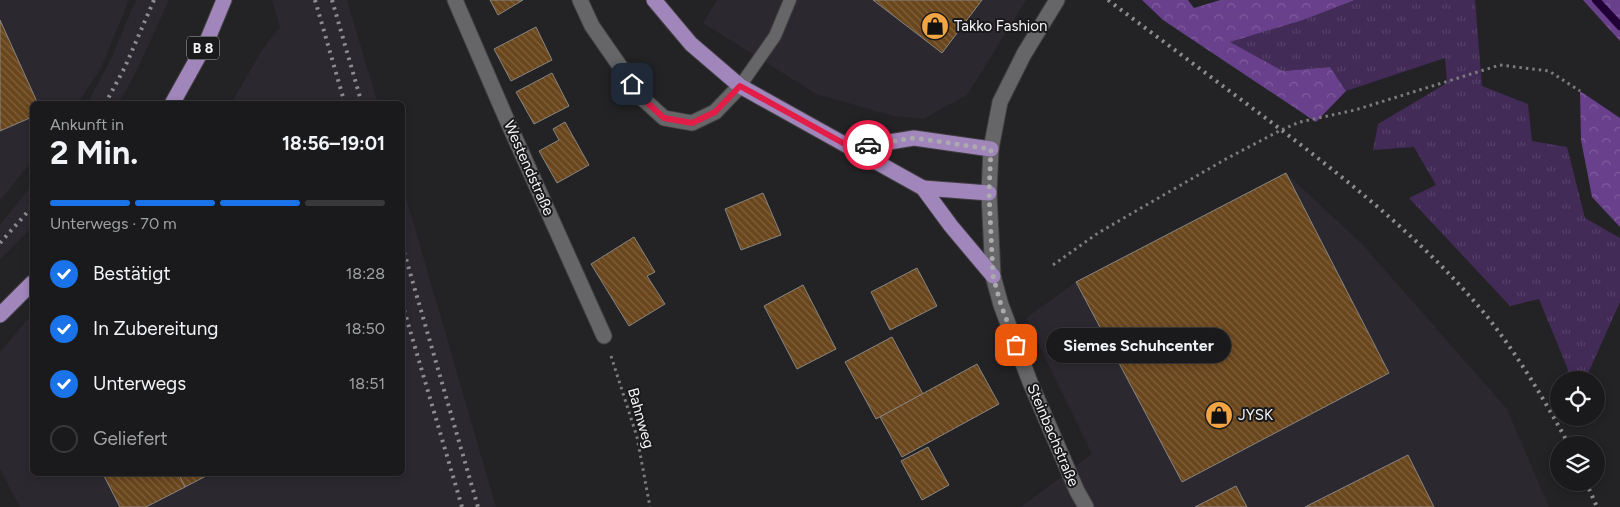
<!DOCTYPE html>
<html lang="de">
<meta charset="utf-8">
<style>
:root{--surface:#1a1a1c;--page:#232325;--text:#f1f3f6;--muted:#9fa1a3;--line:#38383b;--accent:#1a73e8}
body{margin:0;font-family:Figtree,sans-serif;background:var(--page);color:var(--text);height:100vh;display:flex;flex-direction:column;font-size:19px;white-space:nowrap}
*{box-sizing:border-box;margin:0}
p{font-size:16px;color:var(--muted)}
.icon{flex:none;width:28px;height:28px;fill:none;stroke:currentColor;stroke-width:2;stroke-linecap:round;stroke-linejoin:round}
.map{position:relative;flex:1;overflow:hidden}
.drawer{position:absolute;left:30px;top:101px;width:375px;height:375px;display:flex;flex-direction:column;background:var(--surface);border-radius:8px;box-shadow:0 2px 8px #0003,0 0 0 1px var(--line)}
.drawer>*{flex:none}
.controls{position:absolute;left:1550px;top:371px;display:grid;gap:10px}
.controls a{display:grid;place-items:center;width:55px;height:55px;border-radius:50%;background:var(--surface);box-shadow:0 2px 8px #0003,0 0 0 1px var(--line);font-size:25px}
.pin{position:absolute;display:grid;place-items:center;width:42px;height:42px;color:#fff;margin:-21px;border-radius:10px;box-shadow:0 2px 8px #0006}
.courier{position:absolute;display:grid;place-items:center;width:50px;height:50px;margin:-25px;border:4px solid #e11d48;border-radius:50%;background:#fff;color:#222;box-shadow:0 1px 6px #0007}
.bubble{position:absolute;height:35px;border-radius:18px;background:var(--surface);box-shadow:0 2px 8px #0003,0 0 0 1px var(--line);font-size:16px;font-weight:700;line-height:35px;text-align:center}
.head em{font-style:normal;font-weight:700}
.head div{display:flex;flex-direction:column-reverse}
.head{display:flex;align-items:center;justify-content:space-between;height:85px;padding:0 20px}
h1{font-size:32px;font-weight:700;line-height:38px}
.bar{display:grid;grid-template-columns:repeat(4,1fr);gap:8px 5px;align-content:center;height:60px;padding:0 20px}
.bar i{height:6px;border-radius:4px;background:var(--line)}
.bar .active{background:var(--accent)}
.bar p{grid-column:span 4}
ol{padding:0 20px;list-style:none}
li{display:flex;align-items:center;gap:15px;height:55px}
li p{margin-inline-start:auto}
li .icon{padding:5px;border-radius:50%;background:var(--accent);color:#fff;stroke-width:4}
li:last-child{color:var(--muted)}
li i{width:28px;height:28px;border:2px solid var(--line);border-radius:50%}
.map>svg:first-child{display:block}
</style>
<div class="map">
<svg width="1620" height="507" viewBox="0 0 1620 507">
<defs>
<pattern id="grass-tufts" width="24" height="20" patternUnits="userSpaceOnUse" patternTransform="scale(1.25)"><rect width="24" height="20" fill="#432b58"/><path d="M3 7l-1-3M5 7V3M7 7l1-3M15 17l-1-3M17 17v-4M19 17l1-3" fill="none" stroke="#564068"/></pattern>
<pattern id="forest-crowns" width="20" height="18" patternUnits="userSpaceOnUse" patternTransform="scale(1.25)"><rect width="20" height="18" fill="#69408c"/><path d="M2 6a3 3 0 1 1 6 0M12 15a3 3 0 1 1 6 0" fill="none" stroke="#7f5c9d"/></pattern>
<pattern id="building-back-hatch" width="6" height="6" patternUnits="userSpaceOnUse" patternTransform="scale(1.25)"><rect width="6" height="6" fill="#6a461c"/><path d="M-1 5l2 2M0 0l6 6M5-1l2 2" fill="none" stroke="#80613e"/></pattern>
</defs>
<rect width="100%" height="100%" fill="#232225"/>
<!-- built -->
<g fill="#2c2830">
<polygon points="0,0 129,0 101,68 77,104 32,104 32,161 0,200"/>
<polygon points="136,0 169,0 136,72 118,104 87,104 111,59"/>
<polygon points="272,0 347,0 378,104 231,104 262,50 280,27"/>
<polygon points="717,0 1026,0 967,95 923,119 894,116 816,94 703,23"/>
<polygon points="1286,173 1363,245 1507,409 1549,507 1021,507 1092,454 1026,318 1076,282"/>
<polygon points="32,185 32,227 0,260 0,225"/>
<polygon points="403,187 496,507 20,507 0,469 0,352 32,314 32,474 402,474"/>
</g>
<!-- grass -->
<polygon fill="url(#grass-tufts)" points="1355,0 1475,0 1482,86 1528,104 1532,141 1567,147 1585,218 1620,238 1620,302 1585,380 1570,380 1567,367 1539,299 1510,306 1409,198 1436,185 1414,147 1373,150 1378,124 1447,83 1445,58 1346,91 1330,67 1283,71 1229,42 1303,20"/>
<!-- forest -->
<g fill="url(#forest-crowns)">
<polygon points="1142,0 1188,0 1194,8 1220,0 1355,0 1303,20 1230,42 1283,71 1330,67 1346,91 1316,122 1163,20"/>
<polygon points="1583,0 1620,0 1620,41"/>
<polygon points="1580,91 1620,118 1620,227 1592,197 1581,140"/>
</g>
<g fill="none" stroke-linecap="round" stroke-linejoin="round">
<!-- stream -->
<polyline stroke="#200035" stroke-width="8" points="1596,0 1620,26"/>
</g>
<!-- building -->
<g fill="url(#building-back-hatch)" stroke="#878582">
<polygon points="490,0 523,0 498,15"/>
<polygon points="873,0 982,0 942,53"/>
<polygon points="0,20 38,104 32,104 32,117 0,131"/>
<polygon points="536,27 552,60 511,81 494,49"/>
<polygon points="552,73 569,106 534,124 516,92"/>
<polygon points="565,122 589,165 557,183 539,151 559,140 553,129"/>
<polygon points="1286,173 1389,373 1182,482 1076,282"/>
<polygon points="763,193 781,235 741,250 725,209"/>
<polygon points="634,237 655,272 647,276 665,304 629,326 591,264"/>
<polygon points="917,268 937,306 890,330 871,292"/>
<polygon points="803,285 836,349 797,369 764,306"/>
<polygon points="892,337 923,394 876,419 845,362"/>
<polygon points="977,364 999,404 902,457 880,417"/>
<polygon points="928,447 949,485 922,500 901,461"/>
<polygon points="1408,455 1434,507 1305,507"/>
<polygon points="103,474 179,474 185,487 146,507 120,507"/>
<polygon points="179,474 210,474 185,487"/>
<polygon points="1236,486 1247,507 1195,507"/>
</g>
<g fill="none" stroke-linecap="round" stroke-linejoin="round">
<!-- lane casing -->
<g stroke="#403f41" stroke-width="14">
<polyline id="lane" points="740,86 775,36 790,0"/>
</g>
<!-- street casing -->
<g stroke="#403f41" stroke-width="17">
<g id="street">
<polyline points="455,0 506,118 604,336"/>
<polyline points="580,0 592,26 642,98 664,118 692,123 715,112 740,86"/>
</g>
</g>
<!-- secondary casing -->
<g stroke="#403f41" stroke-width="17">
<polyline id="secondary" points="1057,0 1024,54 1000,102 991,149 989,193 993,276 1001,305 1030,382 1077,491 1086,507"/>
</g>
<!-- primary casing -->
<g stroke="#403f41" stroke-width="17">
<g id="primary">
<polyline points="654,0 691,44 740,86 923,188 951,226 993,276"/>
<polyline points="172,104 207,41 224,0"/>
<polyline points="852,148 914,138 991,149"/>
<polyline points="923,188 989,193"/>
<polyline points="0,315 32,283"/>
</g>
</g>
<!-- path -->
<g stroke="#7c7b7e" stroke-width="3" stroke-dasharray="2.5 4" stroke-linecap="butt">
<polyline points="1053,265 1098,233 1224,160 1281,130 1300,122 1355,110 1500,65 1549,71 1580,91"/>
<polyline points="611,356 637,437 650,507"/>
</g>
<!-- lane -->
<use href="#lane" stroke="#666567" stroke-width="12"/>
<!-- street -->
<use href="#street" stroke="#666567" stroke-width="15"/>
<!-- secondary -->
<use href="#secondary" stroke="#666567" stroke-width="15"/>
<!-- primary -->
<use href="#primary" stroke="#a186bb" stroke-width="15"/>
<!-- rail -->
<g stroke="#8d8c8e" stroke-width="4" stroke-dasharray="2.5 5" stroke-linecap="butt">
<polyline points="315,0 345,104"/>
<polyline points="332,0 362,104"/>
<path d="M1108 0C1160 39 1211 77 1263 116 1342 176 1421 237 1485 314 1518 355 1544 399 1569 445"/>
<polyline points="105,104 125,67 154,0"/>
<polyline points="0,243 32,207"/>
<polyline points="402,245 478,507"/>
<polyline points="402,303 462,507"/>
<polyline points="1586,482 1597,507"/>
</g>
</g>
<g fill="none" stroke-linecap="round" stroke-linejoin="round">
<!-- done -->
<polyline stroke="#abaaac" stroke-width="5" stroke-dasharray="0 9" points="868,145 914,138 991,149 989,193 993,276 1001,305 1016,345"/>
<!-- route -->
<polyline stroke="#e11d48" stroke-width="6" points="632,84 642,98 664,118 692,123 715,112 740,86 852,148 868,145"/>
</g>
<!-- icons -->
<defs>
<g id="shop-disc" transform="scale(1.4375)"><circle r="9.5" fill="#f3a443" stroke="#1a191b"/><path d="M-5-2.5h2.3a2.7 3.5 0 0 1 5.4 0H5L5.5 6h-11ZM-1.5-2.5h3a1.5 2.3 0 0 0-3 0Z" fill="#111"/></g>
</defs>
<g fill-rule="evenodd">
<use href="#shop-disc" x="935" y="26"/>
<use href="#shop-disc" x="1219" y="415"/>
</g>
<g text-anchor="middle" stroke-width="4" stroke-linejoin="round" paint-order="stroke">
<!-- shield labels -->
<rect fill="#1a191b" stroke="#b3b2b4" stroke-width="1" x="187" y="36.5" width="32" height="23" rx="4"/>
<g font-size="14" font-weight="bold" fill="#f4f3f5">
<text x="203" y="53">B 8</text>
</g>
<!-- poi labels -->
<g font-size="15" fill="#f4f3f5" stroke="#1a191b" text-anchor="start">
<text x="954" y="31">Takko Fashion</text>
<text x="1238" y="420">JYSK</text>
</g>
<!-- street labels -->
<g font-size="15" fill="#f4f3f5" stroke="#1a191b">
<text transform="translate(529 168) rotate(66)" y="5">Westendstraße</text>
<text transform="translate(641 418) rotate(74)" y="5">Bahnweg</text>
<text transform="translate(1053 435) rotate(67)" y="5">Steinbachstraße</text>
</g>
</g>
</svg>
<div class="controls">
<a><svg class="icon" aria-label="locate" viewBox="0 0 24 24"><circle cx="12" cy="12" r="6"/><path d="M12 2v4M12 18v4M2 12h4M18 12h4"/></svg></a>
<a><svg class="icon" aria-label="layers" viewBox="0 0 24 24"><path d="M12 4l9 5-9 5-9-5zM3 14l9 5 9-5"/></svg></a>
</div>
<div class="pin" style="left:1016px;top:345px;background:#ea580c"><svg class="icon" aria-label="bag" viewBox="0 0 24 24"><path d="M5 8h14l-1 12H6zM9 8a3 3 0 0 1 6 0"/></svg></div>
<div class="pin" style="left:632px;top:84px;background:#1f2937"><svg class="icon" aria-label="home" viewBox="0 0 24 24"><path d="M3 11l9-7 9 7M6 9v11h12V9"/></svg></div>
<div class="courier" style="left:868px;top:145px"><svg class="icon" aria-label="car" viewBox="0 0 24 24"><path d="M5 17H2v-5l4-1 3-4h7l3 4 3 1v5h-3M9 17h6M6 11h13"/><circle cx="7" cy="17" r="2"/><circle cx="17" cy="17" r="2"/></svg></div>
<div class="bubble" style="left:1046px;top:328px;width:185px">Siemes Schuhcenter</div>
<section class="drawer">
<div class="head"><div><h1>2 Min.</h1><p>Ankunft in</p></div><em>18:56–19:01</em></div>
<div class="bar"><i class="active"></i><i class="active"></i><i class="active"></i><i></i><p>Unterwegs · 70 m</p></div>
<ol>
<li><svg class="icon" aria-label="check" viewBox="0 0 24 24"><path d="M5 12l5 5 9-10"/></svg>Bestätigt<p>18:28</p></li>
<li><svg class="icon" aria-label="check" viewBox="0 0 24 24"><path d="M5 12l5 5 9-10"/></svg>In Zubereitung<p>18:50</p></li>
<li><svg class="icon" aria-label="check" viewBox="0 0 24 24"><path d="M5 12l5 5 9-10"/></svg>Unterwegs<p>18:51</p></li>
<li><i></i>Geliefert</li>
</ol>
</section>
</div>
